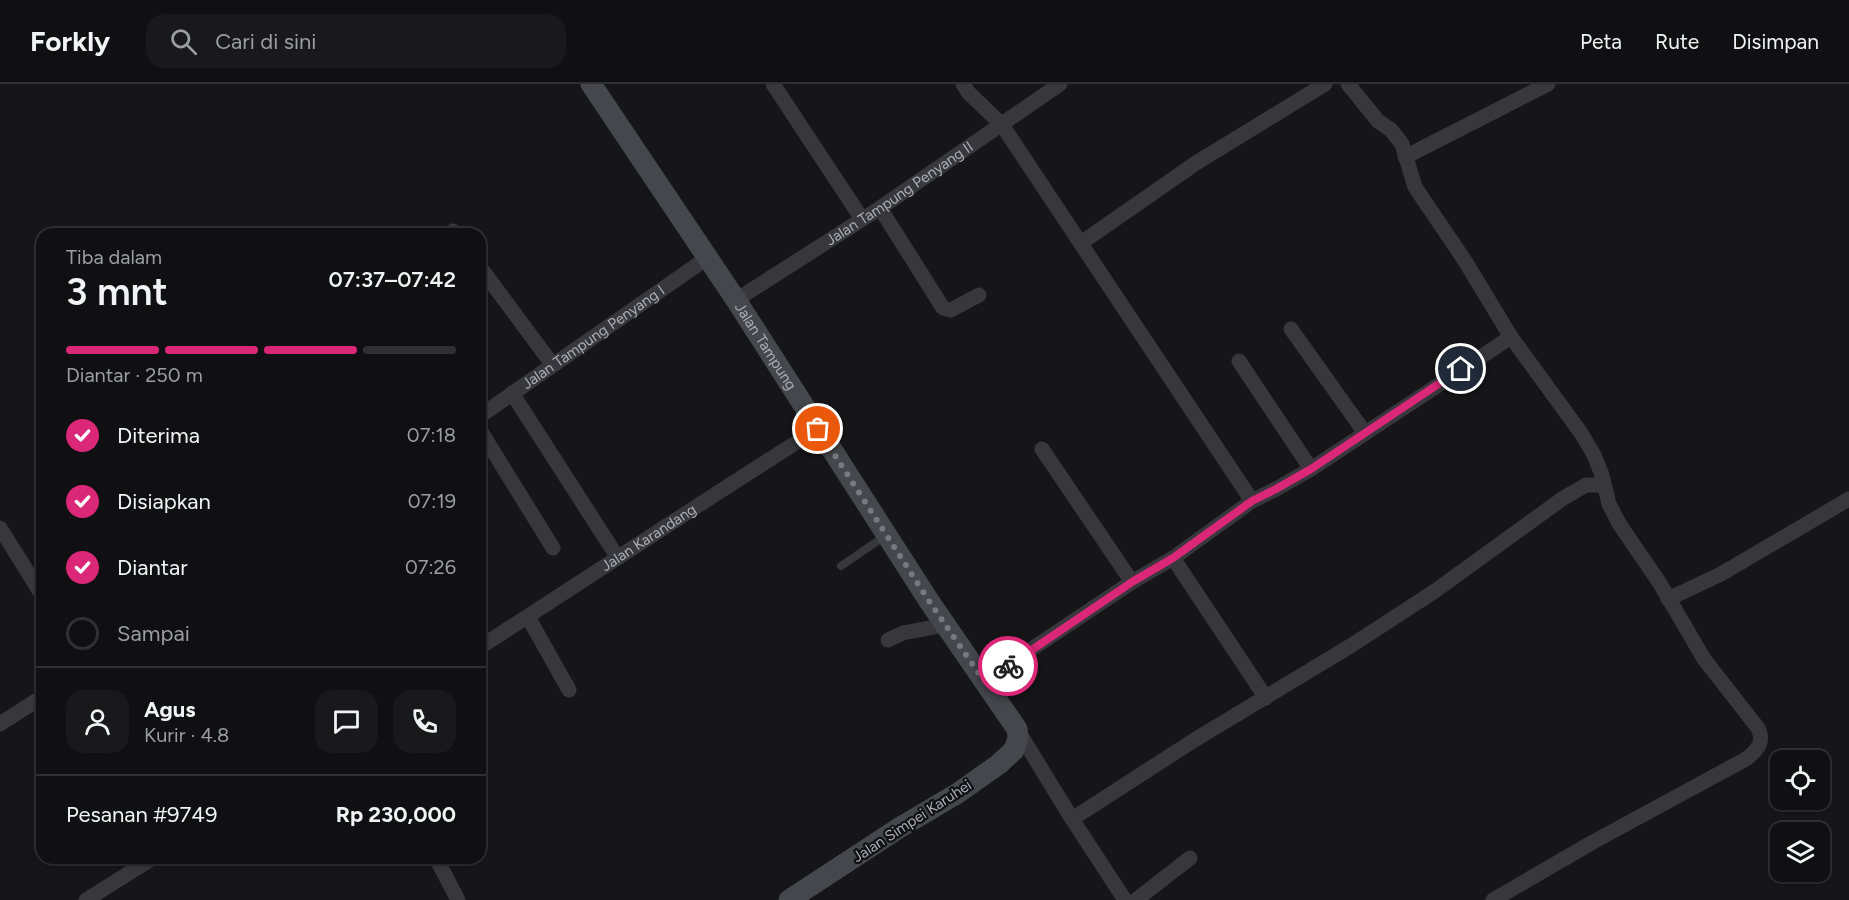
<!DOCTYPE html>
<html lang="id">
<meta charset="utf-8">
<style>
:root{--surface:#101012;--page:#19191b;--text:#f1f3f6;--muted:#9c9d9f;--line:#303032;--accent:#db2777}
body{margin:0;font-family:Figtree,sans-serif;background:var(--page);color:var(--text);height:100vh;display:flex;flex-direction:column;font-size:22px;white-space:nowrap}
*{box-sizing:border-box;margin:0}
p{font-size:20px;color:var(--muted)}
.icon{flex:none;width:33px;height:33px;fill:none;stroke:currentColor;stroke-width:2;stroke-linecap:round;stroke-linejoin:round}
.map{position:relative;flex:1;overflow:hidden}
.side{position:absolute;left:36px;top:144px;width:450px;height:636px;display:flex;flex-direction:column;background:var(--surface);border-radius:18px;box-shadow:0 2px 4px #0004,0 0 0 2px var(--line)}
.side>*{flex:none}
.tools{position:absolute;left:1770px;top:666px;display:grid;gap:12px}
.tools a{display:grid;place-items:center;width:60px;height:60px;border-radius:12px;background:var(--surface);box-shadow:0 2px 4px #0004,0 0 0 2px var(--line);font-size:30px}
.pin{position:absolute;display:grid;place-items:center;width:51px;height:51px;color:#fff;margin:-26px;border:3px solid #fff;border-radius:50%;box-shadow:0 2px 6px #0007}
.courier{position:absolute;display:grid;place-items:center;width:60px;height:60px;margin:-30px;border:4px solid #db2777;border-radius:50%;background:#fff;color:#222;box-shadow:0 2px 8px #0007}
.headline em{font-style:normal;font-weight:600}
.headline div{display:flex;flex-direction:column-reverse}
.headline{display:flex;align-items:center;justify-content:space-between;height:102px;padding:0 30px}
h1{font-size:39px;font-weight:600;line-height:45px}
.bar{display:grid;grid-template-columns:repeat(4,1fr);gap:9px 6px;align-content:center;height:72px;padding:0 30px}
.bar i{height:8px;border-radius:4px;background:var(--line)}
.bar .selected{background:var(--accent)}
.bar p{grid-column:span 4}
.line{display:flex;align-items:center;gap:15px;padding:0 30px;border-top:2px solid var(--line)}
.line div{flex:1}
.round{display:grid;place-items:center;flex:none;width:63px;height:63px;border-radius:18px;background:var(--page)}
ol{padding:0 30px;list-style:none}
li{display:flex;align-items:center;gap:18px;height:66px}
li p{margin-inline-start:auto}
li .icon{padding:6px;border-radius:50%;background:var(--accent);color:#fff;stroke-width:4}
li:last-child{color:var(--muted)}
li i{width:33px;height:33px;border:3px solid var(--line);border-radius:50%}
header{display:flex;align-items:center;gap:36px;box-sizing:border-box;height:84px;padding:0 30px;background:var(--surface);border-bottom:2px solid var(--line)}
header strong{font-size:28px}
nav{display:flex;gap:33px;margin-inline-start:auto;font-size:21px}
.search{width:420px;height:54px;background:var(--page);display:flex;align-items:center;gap:15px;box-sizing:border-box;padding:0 21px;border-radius:18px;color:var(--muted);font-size:22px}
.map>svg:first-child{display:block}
</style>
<header>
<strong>Forkly</strong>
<div class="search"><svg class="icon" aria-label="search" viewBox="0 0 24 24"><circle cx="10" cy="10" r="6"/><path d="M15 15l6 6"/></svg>Cari di sini</div>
<nav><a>Peta</a><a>Rute</a><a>Disimpan</a></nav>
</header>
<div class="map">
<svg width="1849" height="816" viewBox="0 0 1849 816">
<rect width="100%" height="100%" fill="#161618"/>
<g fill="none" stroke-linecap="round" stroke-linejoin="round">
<!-- service -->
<polyline stroke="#38383c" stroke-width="8" points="841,482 885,452"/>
<!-- minor -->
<g stroke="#38383c" stroke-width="15">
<polyline points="773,0 862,135"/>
<polyline points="963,0 968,8 1002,41 1252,417"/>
<path d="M1348 0 1378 37 1391 46 1402 60 1415 103 1465 177 1511 253 1581 349 1594 371 1602 391 1609 420 1620 441 1659 498 1704 575 1758 644C1765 659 1757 666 1746 675L1593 758 1493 816"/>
<polyline points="1405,73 1548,0"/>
<polyline points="880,124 943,224 951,226 979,211"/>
<polyline points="453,147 455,150"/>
<polyline points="1081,159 1196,79 1325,0"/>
<polyline points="480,183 552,280"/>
<path id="s1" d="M736 216 880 124 1060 0"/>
<polyline points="1291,245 1365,349"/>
<polyline points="1239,277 1311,385"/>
<polyline points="512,309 618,474"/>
<path id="s2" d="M480 332 707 174"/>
<polyline points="480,346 553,464"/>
<polyline points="1042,365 1132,498"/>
<polyline points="0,444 42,511"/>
<polyline points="1173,474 1266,614"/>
<polyline points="1668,515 1721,490 1849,415"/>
<polyline points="528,533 569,606"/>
<polyline points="888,556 903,549 945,541"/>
<path id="s3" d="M480 563C593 491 704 416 818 345"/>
<polyline points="984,597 1132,498 1173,474 1252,417 1276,405 1311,385 1511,253"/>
<polyline points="0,640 42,613"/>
<polyline points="1017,645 1072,735 1125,816"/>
<polyline points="1072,735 1196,655 1352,561 1435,507 1562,415 1586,401 1604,401"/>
<polyline points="436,774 458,816"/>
<polyline points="86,816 153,774"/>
<polyline points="1136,816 1190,774"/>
</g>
<!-- secondary -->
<path stroke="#46474c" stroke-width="21" id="s4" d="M591 0 736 216 929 517 1017 645 1018 654 1014 666 999 680 958 709 899 744 789 816"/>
</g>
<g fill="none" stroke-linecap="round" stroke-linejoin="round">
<!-- done -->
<polyline stroke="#76797f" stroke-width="6" stroke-dasharray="0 10.8" points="818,345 929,517 984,597 1008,582"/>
<!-- route -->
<polyline stroke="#db2777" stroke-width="8" points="1008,582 1132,498 1173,474 1252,417 1276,405 1311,385 1461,285"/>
</g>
<g text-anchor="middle" stroke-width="4.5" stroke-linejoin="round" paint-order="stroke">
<!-- street labels -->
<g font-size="15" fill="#aaaeb6" stroke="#111113">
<text dy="5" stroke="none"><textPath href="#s1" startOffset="195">Jalan Tampung Penyang II</textPath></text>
<text dy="5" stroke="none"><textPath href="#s2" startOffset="138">Jalan Tampung Penyang I</textPath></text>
<text dy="5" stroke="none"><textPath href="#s4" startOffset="315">Jalan Tampung</textPath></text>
<text dy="5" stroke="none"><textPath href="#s3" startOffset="201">Jalan Karandang</textPath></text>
<text transform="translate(912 737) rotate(-33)" y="5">Jalan Simpei Karuhei</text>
</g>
</g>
</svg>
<div class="tools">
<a><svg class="icon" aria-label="locate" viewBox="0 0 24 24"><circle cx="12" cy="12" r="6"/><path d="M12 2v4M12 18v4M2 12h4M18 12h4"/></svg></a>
<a><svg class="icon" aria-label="layers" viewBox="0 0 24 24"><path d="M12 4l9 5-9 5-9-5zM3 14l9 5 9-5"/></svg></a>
</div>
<div class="pin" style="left:818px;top:345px;background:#ea580c"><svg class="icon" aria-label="bag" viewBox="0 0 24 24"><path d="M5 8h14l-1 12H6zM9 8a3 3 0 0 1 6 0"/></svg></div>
<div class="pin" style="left:1461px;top:285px;background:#1f2937"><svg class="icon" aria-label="home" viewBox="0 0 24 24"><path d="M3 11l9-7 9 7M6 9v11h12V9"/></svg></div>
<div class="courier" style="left:1008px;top:582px"><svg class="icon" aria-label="bike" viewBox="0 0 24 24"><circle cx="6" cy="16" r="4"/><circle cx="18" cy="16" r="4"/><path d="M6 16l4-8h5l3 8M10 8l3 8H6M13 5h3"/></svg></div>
<section class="side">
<div class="headline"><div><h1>3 mnt</h1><p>Tiba dalam</p></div><em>07:37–07:42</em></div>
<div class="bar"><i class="selected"></i><i class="selected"></i><i class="selected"></i><i></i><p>Diantar · 250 m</p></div>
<ol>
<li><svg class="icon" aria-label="check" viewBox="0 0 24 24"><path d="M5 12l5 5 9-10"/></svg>Diterima<p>07:18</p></li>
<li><svg class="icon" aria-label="check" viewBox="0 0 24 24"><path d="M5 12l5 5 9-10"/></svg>Disiapkan<p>07:19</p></li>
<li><svg class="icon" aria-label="check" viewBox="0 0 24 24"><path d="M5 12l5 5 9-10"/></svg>Diantar<p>07:26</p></li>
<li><i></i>Sampai</li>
</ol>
<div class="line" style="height:108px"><a class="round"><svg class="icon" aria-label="person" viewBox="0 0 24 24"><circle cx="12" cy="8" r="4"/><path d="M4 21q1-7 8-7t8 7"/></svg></a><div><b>Agus</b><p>Kurir · 4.8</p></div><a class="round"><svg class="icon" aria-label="chat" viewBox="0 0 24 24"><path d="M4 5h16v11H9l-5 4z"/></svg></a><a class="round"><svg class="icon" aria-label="phone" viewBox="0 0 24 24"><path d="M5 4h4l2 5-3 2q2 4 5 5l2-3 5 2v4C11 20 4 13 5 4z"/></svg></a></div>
<div class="line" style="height:78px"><div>Pesanan #9749</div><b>Rp 230,000</b></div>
</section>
</div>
